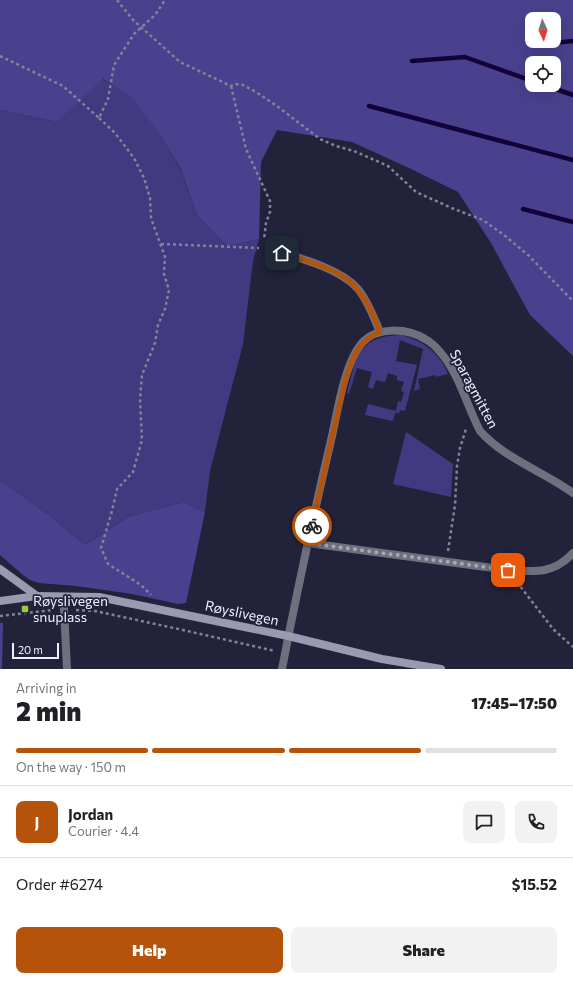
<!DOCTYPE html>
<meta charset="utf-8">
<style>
:root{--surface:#fff;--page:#f2f2f2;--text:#202124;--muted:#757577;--line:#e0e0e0;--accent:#b45309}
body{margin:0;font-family:Commissioner,sans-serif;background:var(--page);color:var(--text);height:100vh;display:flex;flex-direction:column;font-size:15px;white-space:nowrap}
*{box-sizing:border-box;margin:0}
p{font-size:13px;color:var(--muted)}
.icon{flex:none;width:22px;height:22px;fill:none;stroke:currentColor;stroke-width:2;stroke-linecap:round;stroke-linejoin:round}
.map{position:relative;height:669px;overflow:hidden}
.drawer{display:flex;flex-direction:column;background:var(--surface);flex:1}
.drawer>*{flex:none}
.needle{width:26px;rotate:176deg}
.controls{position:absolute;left:525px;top:12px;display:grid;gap:8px}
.controls a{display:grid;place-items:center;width:36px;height:36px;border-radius:8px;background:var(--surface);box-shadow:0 4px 16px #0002;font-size:20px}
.scale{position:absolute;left:12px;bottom:10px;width:47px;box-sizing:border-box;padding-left:4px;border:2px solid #efeffd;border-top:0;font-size:11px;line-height:14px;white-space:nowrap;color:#efeffd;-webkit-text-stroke:3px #23223b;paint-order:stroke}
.pin{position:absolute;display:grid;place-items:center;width:34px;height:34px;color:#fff;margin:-17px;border-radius:8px;box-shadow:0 2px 6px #0006}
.courier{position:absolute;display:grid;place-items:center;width:40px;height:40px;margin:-20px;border:3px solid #b45309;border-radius:50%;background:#fff;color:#222;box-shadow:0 1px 5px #0007}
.summary em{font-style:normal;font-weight:800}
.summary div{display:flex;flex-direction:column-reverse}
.summary{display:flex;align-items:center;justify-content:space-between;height:68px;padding:0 16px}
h1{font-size:26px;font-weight:800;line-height:30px}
.bar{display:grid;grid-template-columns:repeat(4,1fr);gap:6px 4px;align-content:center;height:48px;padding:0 16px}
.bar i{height:5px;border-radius:3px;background:var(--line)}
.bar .selected{background:var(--accent)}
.bar p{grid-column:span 4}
.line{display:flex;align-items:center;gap:10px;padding:0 16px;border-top:1px solid var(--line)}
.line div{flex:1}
.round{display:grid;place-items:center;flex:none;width:42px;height:42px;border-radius:8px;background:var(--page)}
.action{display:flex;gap:8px;margin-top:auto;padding:8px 16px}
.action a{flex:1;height:46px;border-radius:8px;background:var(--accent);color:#fff;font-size:16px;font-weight:800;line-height:46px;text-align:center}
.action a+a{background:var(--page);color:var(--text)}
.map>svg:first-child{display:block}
</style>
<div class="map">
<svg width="573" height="669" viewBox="0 0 573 669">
<rect width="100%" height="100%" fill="#23223b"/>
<!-- green -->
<g fill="#413a80">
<polygon points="102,79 133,97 160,135 181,170 197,215 227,246 259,239 253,261 243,344 210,471 205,512 183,502 128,517 85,545 50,516 0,480 0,110 57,122"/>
<path d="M401 335C422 340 440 353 448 374L436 377V375L418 379 420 389 414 391 423 349 400 340 396 361 417 365 405 411 400 410 399 413H395L393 421 365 415 368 404 396 411 398 401 401 402 404 392 401 391 404 382 397 380V376L388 373 385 382 376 380 373 389 368 387 372 372 357 368 349 394 347 393C356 358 358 336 401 335Z"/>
<polygon points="406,432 453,464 451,497 393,484"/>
</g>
<!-- forest -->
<g fill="#49418d" fill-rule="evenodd">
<path d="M0 0H573V356L530 315 491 243 458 192 409 168 352 142 277 130 261 162 259 239 227 246 197 215 181 169 160 135 133 98 103 79 57 122 0 110ZM532 19H554V41H532ZM532 63H554V85H532Z"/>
<polygon points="0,480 50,516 85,545 128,517 183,502 205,512 186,603 178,604 132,594 76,586 39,583 30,580 23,575 0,555"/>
<polygon points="0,623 3,623 2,669 0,669"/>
</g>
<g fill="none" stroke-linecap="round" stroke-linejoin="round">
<!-- stream -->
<g stroke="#110339" stroke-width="4.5">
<polyline points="544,44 573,41"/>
<polyline points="412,61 465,57 532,81"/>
<polyline points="544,85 573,95"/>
<polyline points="369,106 573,160"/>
<polyline points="523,209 573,222"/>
</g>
<!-- path -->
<g stroke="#838397" stroke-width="2.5" stroke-dasharray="3 3" stroke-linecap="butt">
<polyline points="117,0 133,20 180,62 231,86 235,84 243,85 256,92 277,106 320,139 336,146 354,151 388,166 416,192 454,209 483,220 504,235 528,255 573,301"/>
<polyline points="0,56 63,86 99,118 108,99 114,65 134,34 155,15 165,0"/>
<polyline points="231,86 246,149 270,201 270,212 266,223 264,240"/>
<polyline points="99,118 115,133 134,158 144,178 150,198 151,218 165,257 164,274 169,290 165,309 158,325 155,343 142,375 140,399 142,440 133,472 117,489 112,511 101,548 108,564 141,585 151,595"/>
<polyline points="161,244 259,248"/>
<polyline points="448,551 455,505 457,466 460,448 466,429"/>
<polyline points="517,582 553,629 573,647"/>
<polyline points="76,610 95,611 183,630 275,651"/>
<polyline points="0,616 53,610"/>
</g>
<!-- lane -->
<g stroke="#6f707d" stroke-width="8">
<path d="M270 249C296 257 340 268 358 289 368 301 374 318 380 332"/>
<polyline points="64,609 67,669"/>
</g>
<!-- street -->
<g stroke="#6f707d" stroke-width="8">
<path d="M308 543 508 570C535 572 554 574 573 553"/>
<path d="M282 669C297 591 314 513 332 436 338 409 344 366 361 344 376 326 407 328 425 339 431 342 437 348 441 353 459 374 467 406 480 431 505 459 543 471 573 493"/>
</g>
<!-- secondary -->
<g stroke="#999aaf" stroke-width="8">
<polyline points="0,569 37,596"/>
<polyline points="0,601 37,596 99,597 288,636 382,659 441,669"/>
</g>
</g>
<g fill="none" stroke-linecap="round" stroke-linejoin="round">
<!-- done -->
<polyline stroke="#a8a7b9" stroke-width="4" stroke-dasharray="0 7.2" points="312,526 308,543 508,570"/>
<!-- route -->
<path stroke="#b45309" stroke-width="5" d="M282 253C301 259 333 268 348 280 364 293 373 313 380 332 355 342 351 362 344 385L312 526"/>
</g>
<!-- markers -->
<rect fill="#96cc3a" stroke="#23223b" stroke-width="1.5" x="21" y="605" width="8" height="8" rx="2"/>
<g text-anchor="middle" stroke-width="3.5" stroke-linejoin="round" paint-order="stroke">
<!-- street labels -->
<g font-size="14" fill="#efeffd" stroke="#23223b">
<text transform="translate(474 389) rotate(62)" y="5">Sparagmitten</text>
<text transform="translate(242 613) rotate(12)" y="5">Røyslivegen</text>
</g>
<!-- poi labels -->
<g font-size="14" fill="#efeffd" stroke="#23223b" text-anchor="start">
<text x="33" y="606">Røyslivegen<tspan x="33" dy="16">snuplass</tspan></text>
</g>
</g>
</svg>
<div class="controls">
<a><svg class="needle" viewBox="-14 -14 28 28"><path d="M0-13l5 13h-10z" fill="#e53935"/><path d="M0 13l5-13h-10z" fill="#757577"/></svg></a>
<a><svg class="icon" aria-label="locate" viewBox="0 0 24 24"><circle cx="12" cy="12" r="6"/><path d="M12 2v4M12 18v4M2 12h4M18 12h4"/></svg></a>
</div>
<div class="scale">20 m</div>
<div class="pin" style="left:508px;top:570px;background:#ea580c"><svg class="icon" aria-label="bag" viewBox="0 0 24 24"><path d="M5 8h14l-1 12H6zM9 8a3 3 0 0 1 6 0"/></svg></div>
<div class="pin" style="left:282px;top:253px;background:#1f2937"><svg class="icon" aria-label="home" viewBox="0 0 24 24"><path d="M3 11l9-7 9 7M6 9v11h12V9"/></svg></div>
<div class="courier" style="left:312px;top:526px"><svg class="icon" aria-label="bike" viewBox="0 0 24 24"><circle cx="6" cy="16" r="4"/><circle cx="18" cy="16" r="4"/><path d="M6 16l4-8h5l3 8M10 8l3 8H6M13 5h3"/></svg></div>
</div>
<section class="drawer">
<div class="summary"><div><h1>2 min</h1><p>Arriving in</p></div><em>17:45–17:50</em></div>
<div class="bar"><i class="selected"></i><i class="selected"></i><i class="selected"></i><i></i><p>On the way · 150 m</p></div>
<div class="line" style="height:72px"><b class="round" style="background:var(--accent);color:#fff">J</b><div><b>Jordan</b><p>Courier · 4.4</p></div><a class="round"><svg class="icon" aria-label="chat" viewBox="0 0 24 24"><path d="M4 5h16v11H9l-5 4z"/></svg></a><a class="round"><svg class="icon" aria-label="phone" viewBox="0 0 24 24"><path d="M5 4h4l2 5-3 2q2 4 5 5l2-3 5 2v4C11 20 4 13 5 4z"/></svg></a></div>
<div class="line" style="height:52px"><div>Order #6274</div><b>$15.52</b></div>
<div class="action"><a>Help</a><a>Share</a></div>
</section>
